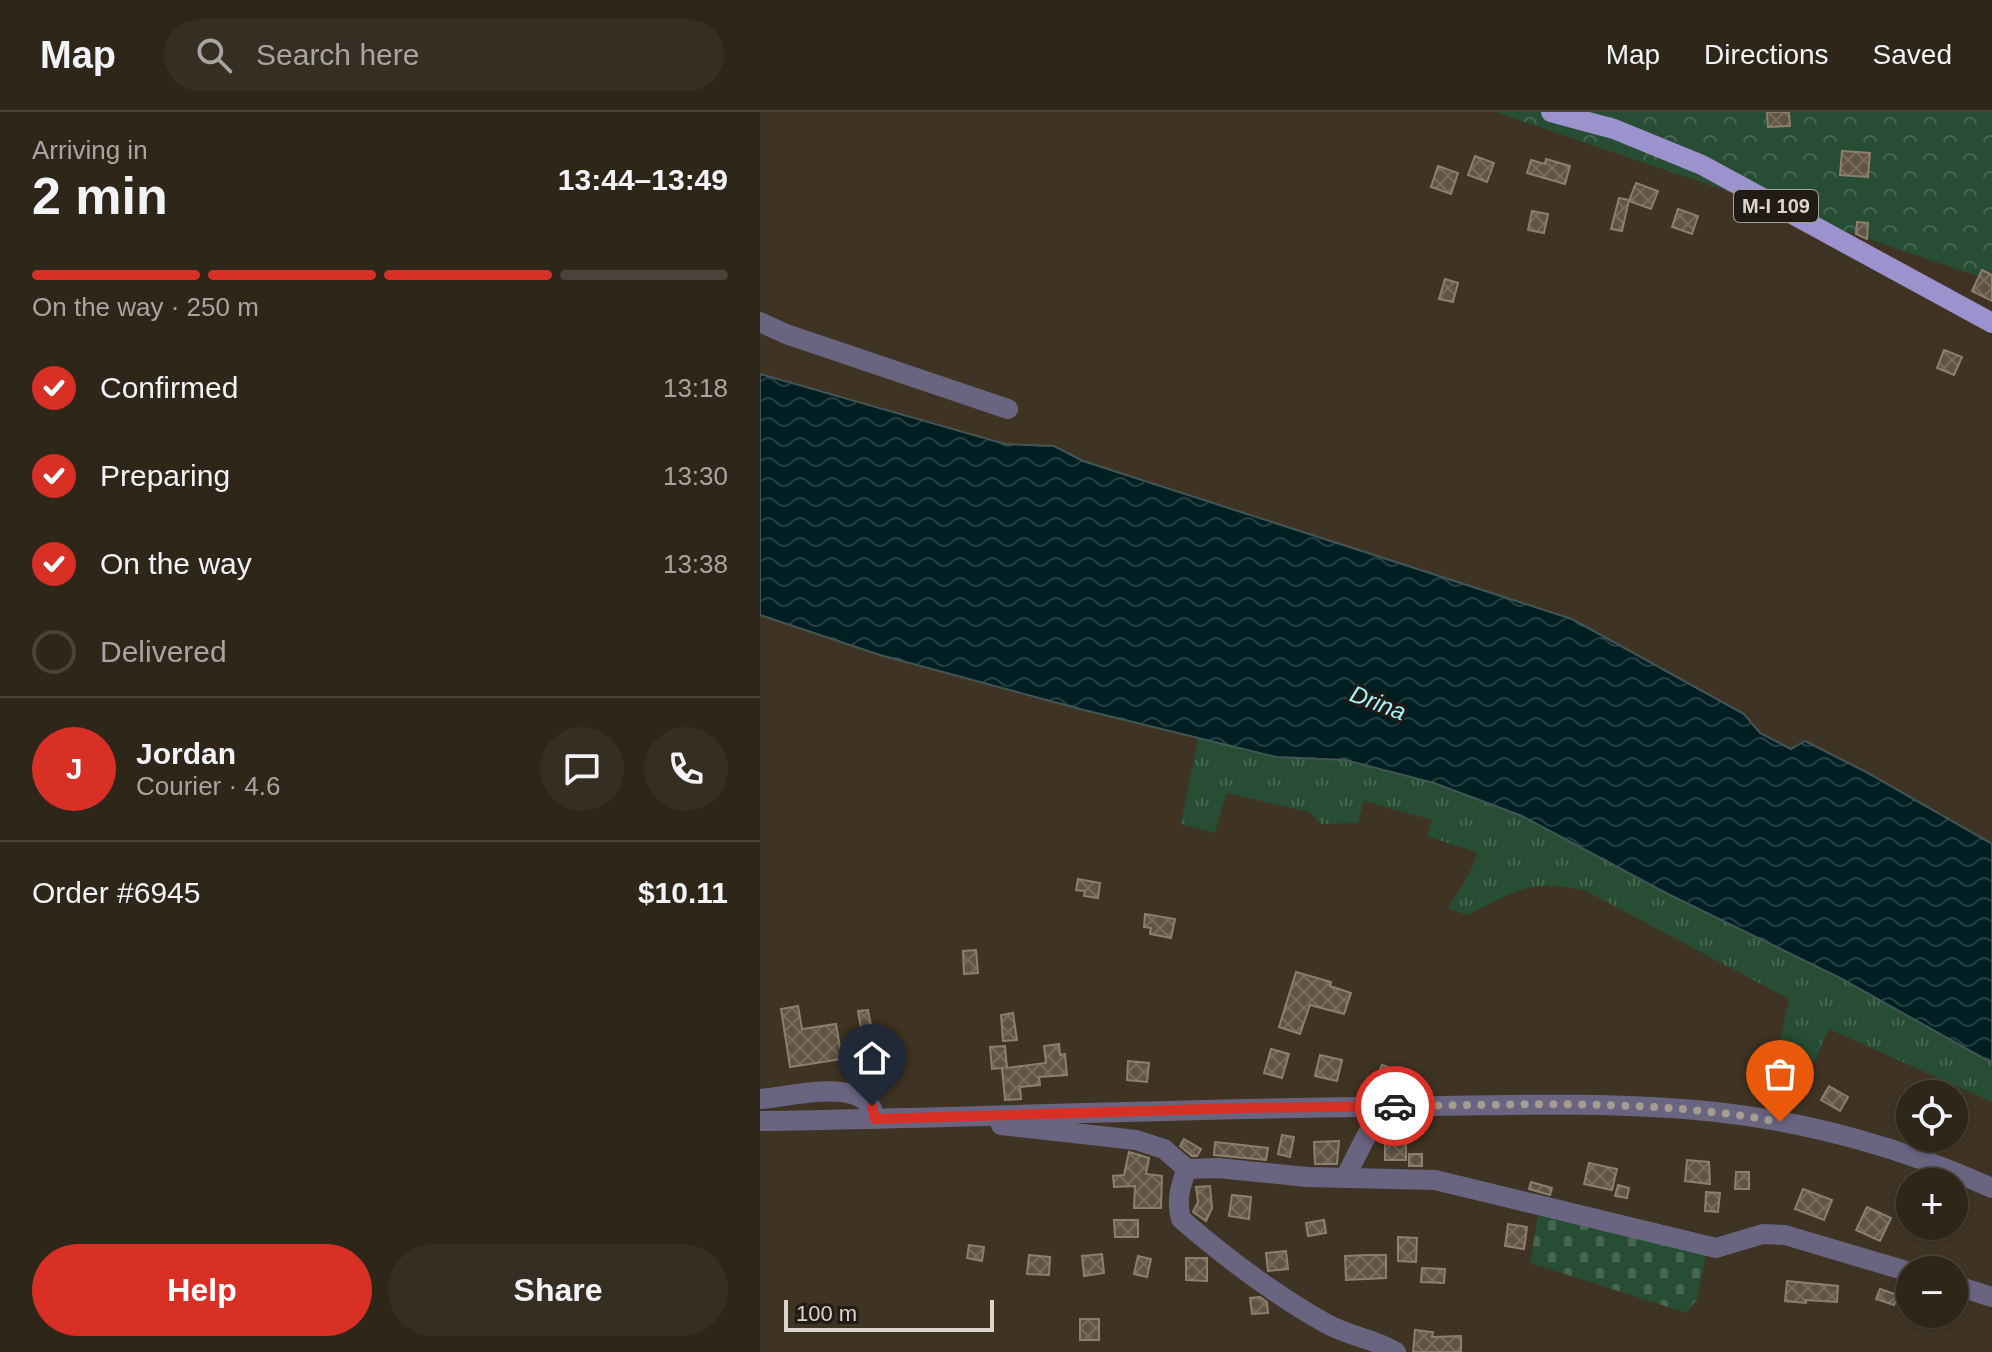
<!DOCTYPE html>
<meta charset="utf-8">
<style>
:root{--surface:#2f261a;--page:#372e23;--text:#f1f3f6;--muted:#a7a5a2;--line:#4a4339;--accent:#d93025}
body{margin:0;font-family:Arial,sans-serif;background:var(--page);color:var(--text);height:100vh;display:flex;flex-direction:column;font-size:30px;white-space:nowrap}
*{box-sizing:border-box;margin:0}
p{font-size:26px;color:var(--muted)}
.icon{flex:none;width:44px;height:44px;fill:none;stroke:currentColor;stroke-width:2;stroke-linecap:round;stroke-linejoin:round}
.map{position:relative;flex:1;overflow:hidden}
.side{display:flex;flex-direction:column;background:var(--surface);width:760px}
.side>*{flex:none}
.buttons{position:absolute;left:1136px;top:968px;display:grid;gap:16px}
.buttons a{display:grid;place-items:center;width:72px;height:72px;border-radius:50%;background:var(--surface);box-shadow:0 2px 6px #0004,0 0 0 2px var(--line);font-size:40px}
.scale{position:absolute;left:24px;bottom:20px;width:210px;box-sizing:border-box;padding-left:8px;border:4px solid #ddd5cc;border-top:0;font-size:22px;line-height:28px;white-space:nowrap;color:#ddd5cc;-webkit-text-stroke:6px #211b15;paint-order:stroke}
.pin{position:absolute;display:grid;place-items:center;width:68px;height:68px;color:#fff;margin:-82px -34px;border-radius:50% 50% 50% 0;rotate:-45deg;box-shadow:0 0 8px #0007}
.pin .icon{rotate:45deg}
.courier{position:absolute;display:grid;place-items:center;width:80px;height:80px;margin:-40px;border:6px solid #d93025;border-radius:50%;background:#fff;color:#222;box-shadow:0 2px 10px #0007}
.headline em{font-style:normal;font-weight:800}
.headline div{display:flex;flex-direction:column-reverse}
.headline{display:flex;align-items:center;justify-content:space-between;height:136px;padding:0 32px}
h1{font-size:52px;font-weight:800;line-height:60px}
.bar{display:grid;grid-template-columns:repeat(4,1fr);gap:12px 8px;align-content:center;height:96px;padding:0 32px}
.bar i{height:10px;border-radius:6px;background:var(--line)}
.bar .selected{background:var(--accent)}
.bar p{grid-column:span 4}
.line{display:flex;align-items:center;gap:20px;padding:0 32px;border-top:2px solid var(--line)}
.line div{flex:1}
.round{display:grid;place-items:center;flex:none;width:84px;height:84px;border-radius:42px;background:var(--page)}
ol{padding:0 32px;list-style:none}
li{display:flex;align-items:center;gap:24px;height:88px}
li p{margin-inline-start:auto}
li .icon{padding:8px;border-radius:50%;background:var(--accent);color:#fff;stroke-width:4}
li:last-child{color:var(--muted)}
li i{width:44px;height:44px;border:4px solid var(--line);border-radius:50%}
.cta{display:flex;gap:16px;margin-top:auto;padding:16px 32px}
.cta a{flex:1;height:92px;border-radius:48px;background:var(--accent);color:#fff;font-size:32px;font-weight:800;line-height:92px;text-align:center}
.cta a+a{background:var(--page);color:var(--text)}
header{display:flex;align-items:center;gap:48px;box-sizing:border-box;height:112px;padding:0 40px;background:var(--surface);border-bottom:2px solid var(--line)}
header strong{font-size:38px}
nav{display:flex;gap:44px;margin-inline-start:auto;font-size:28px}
.search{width:560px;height:72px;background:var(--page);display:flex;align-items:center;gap:20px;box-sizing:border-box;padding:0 28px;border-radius:44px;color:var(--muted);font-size:30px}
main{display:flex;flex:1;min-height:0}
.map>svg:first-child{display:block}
</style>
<header>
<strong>Map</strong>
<div class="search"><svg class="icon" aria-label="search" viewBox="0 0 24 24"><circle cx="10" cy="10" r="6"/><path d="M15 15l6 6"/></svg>Search here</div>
<nav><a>Map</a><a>Directions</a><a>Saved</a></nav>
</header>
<main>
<section class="side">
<div class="headline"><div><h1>2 min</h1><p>Arriving in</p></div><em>13:44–13:49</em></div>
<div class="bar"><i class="selected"></i><i class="selected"></i><i class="selected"></i><i></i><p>On the way · 250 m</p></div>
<ol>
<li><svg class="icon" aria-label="check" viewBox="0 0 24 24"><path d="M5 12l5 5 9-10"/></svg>Confirmed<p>13:18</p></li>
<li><svg class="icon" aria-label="check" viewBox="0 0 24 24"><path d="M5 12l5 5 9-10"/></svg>Preparing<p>13:30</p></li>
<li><svg class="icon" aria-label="check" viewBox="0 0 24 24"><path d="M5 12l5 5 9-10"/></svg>On the way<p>13:38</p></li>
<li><i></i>Delivered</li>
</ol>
<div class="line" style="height:144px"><b class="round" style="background:var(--accent);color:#fff">J</b><div><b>Jordan</b><p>Courier · 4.6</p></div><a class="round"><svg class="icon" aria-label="chat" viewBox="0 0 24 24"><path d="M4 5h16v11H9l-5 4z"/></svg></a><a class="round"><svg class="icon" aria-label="phone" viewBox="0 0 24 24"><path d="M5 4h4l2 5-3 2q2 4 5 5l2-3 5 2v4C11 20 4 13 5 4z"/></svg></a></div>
<div class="line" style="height:104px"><div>Order #6945</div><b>$10.11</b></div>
<div class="cta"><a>Help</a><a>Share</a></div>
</section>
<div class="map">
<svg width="1232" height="1240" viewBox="0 0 1232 1240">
<defs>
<pattern id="grass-tufts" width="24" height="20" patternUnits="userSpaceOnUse" patternTransform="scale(2)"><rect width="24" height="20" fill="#274d34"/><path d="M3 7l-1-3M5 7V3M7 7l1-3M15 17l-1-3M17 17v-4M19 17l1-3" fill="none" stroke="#466650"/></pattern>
<pattern id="forest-crowns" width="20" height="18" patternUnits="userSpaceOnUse" patternTransform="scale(2)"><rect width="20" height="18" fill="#274d34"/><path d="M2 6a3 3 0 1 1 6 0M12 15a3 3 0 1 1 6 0" fill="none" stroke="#466650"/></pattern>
<pattern id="cemetery-stones" width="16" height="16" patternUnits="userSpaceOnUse" patternTransform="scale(2)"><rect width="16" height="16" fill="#274d34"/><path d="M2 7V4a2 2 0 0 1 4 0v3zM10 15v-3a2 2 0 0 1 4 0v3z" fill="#466650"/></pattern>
<pattern id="water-waves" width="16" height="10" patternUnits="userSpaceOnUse" patternTransform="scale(2)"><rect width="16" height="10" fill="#001f23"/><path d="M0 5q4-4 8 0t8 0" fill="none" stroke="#253f42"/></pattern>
<pattern id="building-cross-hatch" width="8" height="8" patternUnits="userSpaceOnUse" patternTransform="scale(2)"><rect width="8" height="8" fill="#615444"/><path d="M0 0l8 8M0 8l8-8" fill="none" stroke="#776c5e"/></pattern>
</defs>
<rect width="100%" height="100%" fill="#3f3323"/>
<!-- grass -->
<path fill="url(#grass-tufts)" d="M438 626 516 645 585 648 674 671 762 704 906 781 1082 867 1232 951V990L1069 917 1031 1001 1005 997 1029 887 826 779C770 766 756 779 707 803L688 796 710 760 718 741 667 724 672 708 604 689 598 711 561 712 549 700 466 681 455 721 421 712Z"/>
<!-- forest -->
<polygon fill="url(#forest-crowns)" points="735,0 1232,0 1232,169"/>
<!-- cemetery -->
<polygon fill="url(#cemetery-stones)" points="778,1103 946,1141 937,1187 927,1201 770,1151"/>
<!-- water -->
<polygon fill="url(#water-waves)" stroke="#425656" stroke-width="2" points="0,262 245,332 294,334 323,349 812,507 984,602 1000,621 1031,637 1045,629 1106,660 1232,732 1232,951 1082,867 906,781 762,704 674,671 585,648 516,645 324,598 120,543 0,503"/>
<!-- building -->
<g fill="url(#building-cross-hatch)" stroke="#8d7f6e" stroke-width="2">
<polygon points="1007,0 1029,0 1030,14 1008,15"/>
<polygon points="1082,39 1110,41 1108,65 1080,63"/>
<polygon points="715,44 734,51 727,70 708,63"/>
<polygon points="786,47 810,54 805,72 767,61 771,48 785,52"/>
<polygon points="678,54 698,61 691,82 671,75"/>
<polygon points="876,71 898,79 891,97 869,89"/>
<polygon points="859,86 869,88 862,119 851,117"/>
<polygon points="918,97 938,104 932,122 912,115"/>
<polygon points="772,99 788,102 784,121 768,118"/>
<polygon points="1097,110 1108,111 1107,127 1096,122"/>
<polygon points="1222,158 1232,163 1232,189 1212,179"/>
<polygon points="685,167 698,171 693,190 679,187"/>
<polygon points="1184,238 1202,245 1194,263 1177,256"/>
<polygon points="318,767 340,771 338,786 324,784 325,779 316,778"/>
<polygon points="385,802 415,807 411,826 390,822 391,816 384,815"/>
<polygon points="216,838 218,861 204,862 203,839"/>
<polygon points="536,860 571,870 570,874 591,881 584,902 550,893 540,922 519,915"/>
<polygon points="38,894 42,917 76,912 82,947 30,955 21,897"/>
<polygon points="108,898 114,930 134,927 137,946 114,950 115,954 96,958 93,935 104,933 98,899"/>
<polygon points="253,901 257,928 243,929 241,903"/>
<polygon points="299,932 300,943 305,942 307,963 279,965 280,973 260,975 261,987 245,988 242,956 232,957 230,935 245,934 247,956 286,951 284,934"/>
<polygon points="511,937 529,942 522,966 504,961"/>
<polygon points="560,943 582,948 577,969 555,964"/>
<polygon points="368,949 389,951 387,970 367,968"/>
<polygon points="622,953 633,957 627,973 615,969"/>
<polygon points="1069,974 1088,985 1080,999 1061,988"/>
<rect x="625" y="1020" width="21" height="28"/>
<polygon points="522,1023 534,1025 530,1045 518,1042"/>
<polygon points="424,1027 441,1037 437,1044 432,1044 420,1034"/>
<polygon points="579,1029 577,1052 555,1052 554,1030"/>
<polygon points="455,1030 508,1036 506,1048 454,1043"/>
<polygon points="369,1040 389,1046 386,1062 402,1064 401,1096 374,1096 375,1074 354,1075 353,1064 364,1063"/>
<rect x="649" y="1042" width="13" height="12"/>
<polygon points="927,1048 949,1050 950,1072 925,1069"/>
<polygon points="829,1051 857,1057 852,1078 824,1072"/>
<polygon points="976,1060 989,1060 989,1077 975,1077"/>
<polygon points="771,1070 792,1076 790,1083 769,1077"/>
<polygon points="858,1073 869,1076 867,1086 855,1084"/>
<polygon points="450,1074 452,1096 446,1109 433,1100 438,1090 436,1075"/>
<polygon points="1043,1077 1072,1088 1064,1108 1035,1097"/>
<polygon points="946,1080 960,1081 958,1100 945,1099"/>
<polygon points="472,1083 491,1085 489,1107 469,1104"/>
<polygon points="1107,1095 1131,1106 1120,1129 1096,1118"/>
<polygon points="354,1108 378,1108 378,1125 355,1125"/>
<polygon points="564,1108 566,1121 548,1124 546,1111"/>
<polygon points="748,1112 767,1115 764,1137 745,1134"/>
<polygon points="638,1125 657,1126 656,1150 638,1149"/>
<polygon points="209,1133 224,1135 222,1149 207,1146"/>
<polygon points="526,1139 528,1157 508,1159 506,1141"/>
<polygon points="342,1142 344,1161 324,1164 322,1144"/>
<polygon points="269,1143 290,1145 289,1163 267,1162"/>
<polygon points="608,1143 626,1143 626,1166 586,1168 585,1144"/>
<polygon points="378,1144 391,1147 387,1165 374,1162"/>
<polygon points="426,1146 447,1146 447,1169 426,1168"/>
<polygon points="662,1156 685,1157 684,1171 661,1170"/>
<polygon points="1027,1169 1078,1174 1077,1190 1046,1188 1046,1191 1025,1189"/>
<polygon points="1120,1177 1138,1183 1134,1193 1116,1187"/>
<polygon points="500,1185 507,1190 508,1201 492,1202 490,1186"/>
<rect x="320" y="1207" width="19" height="21"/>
<polygon points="655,1218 673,1220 672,1225 701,1224 701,1240 653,1240"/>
</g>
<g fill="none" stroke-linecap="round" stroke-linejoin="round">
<!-- minor -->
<g stroke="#696581" stroke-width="20">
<polyline points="0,210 26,222 248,297"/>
<path d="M0 987C32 985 108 962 115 1007"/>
<path d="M0 1009C202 1006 404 997 606 995 723 994 840 988 956 1000 1050 1010 1146 1037 1232 1076"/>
<polyline points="241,1013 376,1028 404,1037 427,1057 458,1056 547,1065 675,1068 956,1136 1003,1122 1025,1123 1150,1160"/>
<path d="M427 1057C420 1074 416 1089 421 1107 466 1146 515 1183 567 1212 589 1224 615 1227 636 1240"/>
<polyline points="586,1064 621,995"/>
<polyline points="1194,1173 1232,1185"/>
</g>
<!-- major -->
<polyline stroke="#9c92cd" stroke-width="20" points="791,0 854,17 942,53 1232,211"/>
</g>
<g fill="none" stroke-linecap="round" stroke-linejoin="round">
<!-- done -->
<path stroke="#a69c91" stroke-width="8" stroke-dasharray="0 14.4" d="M635 994C763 993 893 986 1020 1010"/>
<!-- route -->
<polyline stroke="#d93025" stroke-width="10" points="112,994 115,1007 483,996 635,994"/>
</g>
<g text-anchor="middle" stroke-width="6" stroke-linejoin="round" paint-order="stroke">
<!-- shield labels -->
<rect fill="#211b15" stroke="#a59d95" stroke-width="2" x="974" y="78" width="84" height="32" rx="6"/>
<g font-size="20" font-weight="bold" fill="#ddd5cc">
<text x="1016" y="101">M-I 109</text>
</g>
<!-- water labels -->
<g font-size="24" font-style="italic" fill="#a5f3ff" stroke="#211b15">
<text transform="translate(618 591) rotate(21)" y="8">Drina</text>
</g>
</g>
</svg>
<div class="buttons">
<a><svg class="icon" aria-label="locate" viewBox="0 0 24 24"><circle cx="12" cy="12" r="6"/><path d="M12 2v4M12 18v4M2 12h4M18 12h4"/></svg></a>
<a>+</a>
<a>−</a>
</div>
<div class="scale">100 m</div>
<div class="pin" style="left:1020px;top:1010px;background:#ea580c"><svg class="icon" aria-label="bag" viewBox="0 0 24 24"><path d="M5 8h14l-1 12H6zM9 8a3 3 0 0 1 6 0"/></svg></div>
<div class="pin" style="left:112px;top:994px;background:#1f2937"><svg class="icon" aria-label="home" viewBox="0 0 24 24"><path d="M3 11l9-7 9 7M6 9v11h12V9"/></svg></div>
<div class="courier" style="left:635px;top:994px"><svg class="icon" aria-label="car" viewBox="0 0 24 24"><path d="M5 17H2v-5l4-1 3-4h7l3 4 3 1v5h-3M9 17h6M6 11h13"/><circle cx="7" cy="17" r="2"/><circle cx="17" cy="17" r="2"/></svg></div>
</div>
</main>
